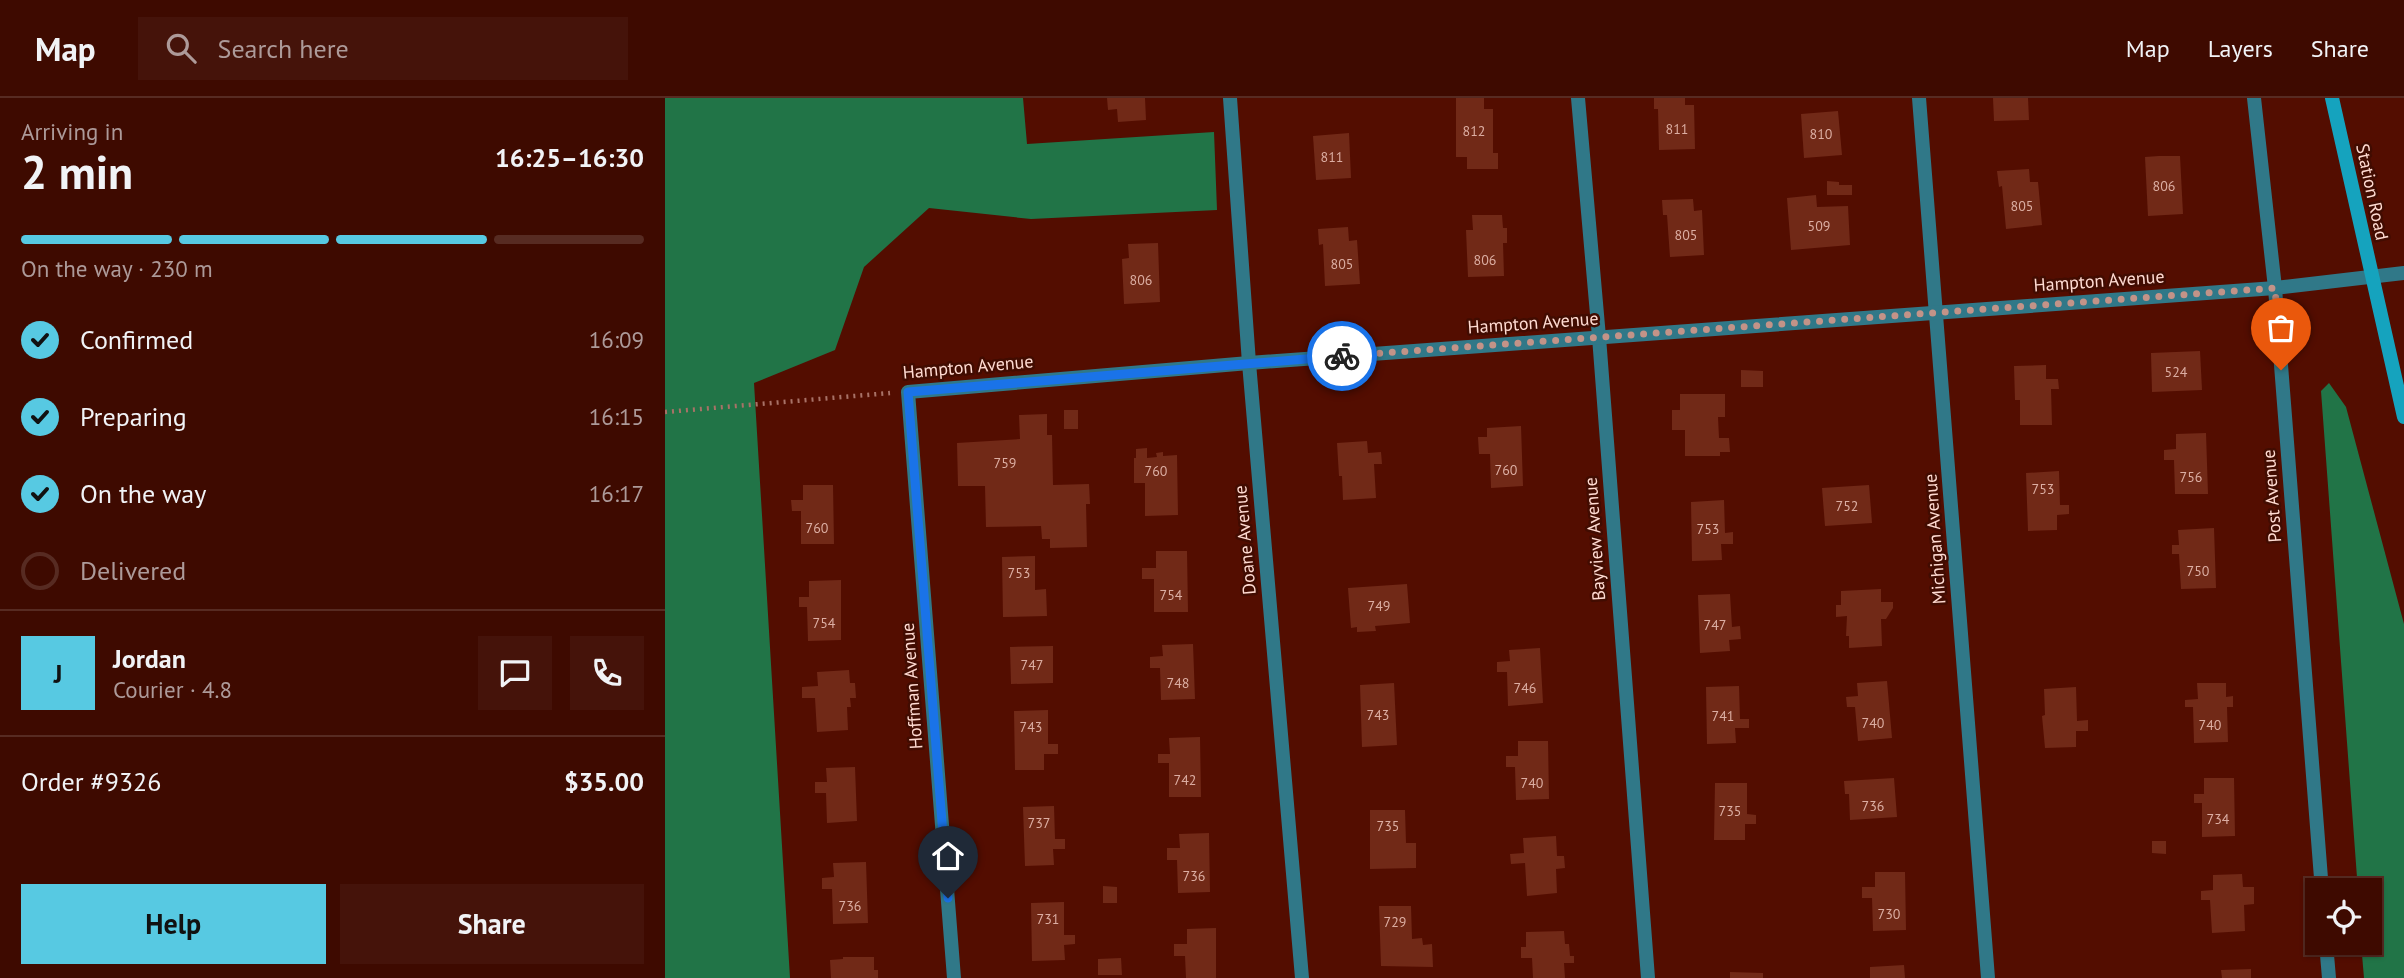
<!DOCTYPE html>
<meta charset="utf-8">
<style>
:root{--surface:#3e0a00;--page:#45130a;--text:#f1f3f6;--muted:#ad9a99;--line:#572b22;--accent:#57c9e2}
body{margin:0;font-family:"PT Sans",sans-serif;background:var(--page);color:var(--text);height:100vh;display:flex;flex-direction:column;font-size:26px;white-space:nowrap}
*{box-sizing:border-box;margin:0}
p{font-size:23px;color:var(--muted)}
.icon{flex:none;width:38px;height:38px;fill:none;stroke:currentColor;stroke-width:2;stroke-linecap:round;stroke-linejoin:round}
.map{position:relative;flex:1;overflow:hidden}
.drawer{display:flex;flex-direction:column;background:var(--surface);width:665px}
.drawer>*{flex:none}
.tools{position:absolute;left:1640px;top:780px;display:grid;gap:14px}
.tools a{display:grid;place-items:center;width:77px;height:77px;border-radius:0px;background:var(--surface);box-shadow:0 2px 5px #0004,0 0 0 2px var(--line);font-size:35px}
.pin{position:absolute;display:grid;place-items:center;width:60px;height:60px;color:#fff;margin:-72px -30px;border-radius:50% 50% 50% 0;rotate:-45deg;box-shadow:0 0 7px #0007}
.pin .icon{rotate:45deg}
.courier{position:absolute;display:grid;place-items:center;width:70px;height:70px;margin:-35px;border:5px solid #1a73e8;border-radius:50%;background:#fff;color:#222;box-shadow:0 2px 9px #0007}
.headline em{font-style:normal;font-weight:700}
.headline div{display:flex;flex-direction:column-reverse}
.headline{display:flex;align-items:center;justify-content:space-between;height:119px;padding:0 21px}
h1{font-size:46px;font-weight:700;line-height:52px}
.bar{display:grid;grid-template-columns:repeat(4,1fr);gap:10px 7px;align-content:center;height:84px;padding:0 21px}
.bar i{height:9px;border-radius:5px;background:var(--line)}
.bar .selected{background:var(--accent)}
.bar p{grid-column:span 4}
.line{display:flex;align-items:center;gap:18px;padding:0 21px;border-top:2px solid var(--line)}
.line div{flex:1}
.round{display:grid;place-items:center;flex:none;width:74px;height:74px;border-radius:0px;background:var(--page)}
ol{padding:0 21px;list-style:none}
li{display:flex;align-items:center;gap:21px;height:77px}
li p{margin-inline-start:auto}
li .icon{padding:7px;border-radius:50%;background:var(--accent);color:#111;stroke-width:4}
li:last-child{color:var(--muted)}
li i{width:38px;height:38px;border:4px solid var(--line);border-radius:50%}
.primary-button{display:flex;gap:14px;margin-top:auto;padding:14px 21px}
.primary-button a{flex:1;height:80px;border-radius:0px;background:var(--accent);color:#111;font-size:28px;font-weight:700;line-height:80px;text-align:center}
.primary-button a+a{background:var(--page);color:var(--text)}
header{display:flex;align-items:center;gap:42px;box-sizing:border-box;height:98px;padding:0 35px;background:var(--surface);border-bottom:2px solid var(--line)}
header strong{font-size:33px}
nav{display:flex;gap:38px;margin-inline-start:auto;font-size:24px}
.search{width:490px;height:63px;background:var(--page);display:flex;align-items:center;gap:18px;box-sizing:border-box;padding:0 24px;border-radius:0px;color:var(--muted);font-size:26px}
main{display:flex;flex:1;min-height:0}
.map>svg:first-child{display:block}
</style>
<header>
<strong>Map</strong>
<div class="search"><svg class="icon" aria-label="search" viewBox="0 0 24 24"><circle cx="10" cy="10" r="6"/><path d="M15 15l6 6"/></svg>Search here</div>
<nav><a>Map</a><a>Layers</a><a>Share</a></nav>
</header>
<main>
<section class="drawer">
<div class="headline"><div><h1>2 min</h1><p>Arriving in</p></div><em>16:25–16:30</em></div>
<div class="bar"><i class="selected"></i><i class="selected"></i><i class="selected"></i><i></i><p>On the way · 230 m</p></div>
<ol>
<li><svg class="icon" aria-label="check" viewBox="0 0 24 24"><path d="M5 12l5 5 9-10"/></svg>Confirmed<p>16:09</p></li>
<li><svg class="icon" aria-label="check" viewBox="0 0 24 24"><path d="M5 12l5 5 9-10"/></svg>Preparing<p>16:15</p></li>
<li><svg class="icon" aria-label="check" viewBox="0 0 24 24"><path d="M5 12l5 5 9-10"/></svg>On the way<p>16:17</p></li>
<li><i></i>Delivered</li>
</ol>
<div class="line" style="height:126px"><b class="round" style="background:var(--accent);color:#111">J</b><div><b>Jordan</b><p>Courier · 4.8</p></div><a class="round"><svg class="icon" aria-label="chat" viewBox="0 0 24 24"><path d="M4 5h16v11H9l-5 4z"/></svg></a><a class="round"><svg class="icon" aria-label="phone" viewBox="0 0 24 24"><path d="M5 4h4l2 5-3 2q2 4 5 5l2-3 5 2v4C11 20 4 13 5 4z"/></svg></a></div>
<div class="line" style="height:91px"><div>Order #9326</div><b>$35.00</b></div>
<div class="primary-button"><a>Help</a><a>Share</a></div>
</section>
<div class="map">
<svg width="1739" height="880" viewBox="0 0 1739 880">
<rect width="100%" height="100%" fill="#530d00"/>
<!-- forest -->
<g fill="#217447">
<polygon points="0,0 358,0 362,46 549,34 552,112 366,121 264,110 199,169 170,252 89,285 125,880 0,880"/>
<polygon points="1664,285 1681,309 1739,526 1739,880 1699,880 1696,845 1704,845 1704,793 1693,793 1656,293"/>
</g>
<!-- building -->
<g fill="#712917">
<polygon points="442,0 480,0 481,22 453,24 452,11 443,12"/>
<polygon points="791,0 819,0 819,11 828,11 828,55 833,55 833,71 802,71 802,59 791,59"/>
<polygon points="989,0 1020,0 1020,7 1029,7 1030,51 994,52 993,11 989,11"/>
<polygon points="1328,0 1363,0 1364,22 1329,23"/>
<polygon points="1173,13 1177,57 1139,60 1136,16"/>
<polygon points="684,35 686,80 651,82 648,38"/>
<polygon points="1494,58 1515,58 1518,116 1483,118 1480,59"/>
<polygon points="1364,71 1365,84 1373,84 1377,127 1341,131 1337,88 1334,89 1332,73"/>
<polygon points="1162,83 1174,84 1174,87 1187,87 1187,97 1162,97"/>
<polygon points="1151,97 1152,109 1183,108 1185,147 1126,152 1122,100"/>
<polygon points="1028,101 1029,113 1037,112 1039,157 1005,159 1002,117 998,117 997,102"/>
<polygon points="807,117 837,117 838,130 842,130 842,145 838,145 839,178 803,179 801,132 808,132"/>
<polygon points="683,129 684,143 692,142 695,186 660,188 658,146 654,147 653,131"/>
<polygon points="493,145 495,204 459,206 457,161 464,160 463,146"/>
<polygon points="1535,253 1537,292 1487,294 1486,255"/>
<polygon points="1381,267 1381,281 1393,281 1394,291 1386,291 1387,327 1355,327 1355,302 1350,302 1349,268"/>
<polygon points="1076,272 1098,273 1098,289 1076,289"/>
<polygon points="1015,296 1060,296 1060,319 1053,319 1054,340 1064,340 1065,354 1055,354 1055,358 1020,358 1020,332 1007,332 1007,312 1015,312"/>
<rect x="399" y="312" width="14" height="19"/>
<polygon points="382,316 382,337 387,337 388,387 424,386 425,406 421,406 422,449 385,450 385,441 377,441 376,428 321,429 320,388 293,388 292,345 355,341 354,317"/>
<polygon points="856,328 858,388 826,390 825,356 814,356 813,339 822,339 822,330"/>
<polygon points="1541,335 1543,396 1510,396 1509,362 1499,362 1499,352 1511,351 1511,336"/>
<polygon points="702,343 703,355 716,354 717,366 709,366 711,400 678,402 677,378 674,378 672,345"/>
<polygon points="482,350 482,360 492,359 491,355 498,354 498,358 512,357 513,417 480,418 480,385 469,385 469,360 471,360 471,351"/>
<polygon points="1394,373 1395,407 1404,407 1404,416 1392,417 1392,432 1363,433 1361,375"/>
<polygon points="138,387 168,387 169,446 136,446 136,413 127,413 126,402 138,402"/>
<polygon points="1204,387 1207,425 1160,428 1157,390"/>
<polygon points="1059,402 1060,435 1068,434 1068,446 1056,446 1057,462 1027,463 1026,404"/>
<polygon points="1549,430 1551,490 1516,491 1514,456 1507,456 1507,447 1514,447 1513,432"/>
<polygon points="491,453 522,453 523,514 489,514 489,481 477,481 477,470 491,470"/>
<polygon points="370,458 370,492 381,491 382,518 338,519 337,459"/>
<polygon points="176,482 176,542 143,543 142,509 134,509 134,499 144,499 144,483"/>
<polygon points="742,486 745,525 710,528 711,533 692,534 692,529 686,530 683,490"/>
<polygon points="1216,491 1216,504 1228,504 1228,510 1221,521 1216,521 1217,548 1184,550 1184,538 1181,538 1182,518 1171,519 1171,507 1176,507 1176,493"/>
<polygon points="1065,496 1067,529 1075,528 1076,541 1064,542 1065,553 1035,555 1033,497"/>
<polygon points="528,546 530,601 496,602 495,570 485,570 485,559 498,558 497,547"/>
<polygon points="388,548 388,585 346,586 345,549"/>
<polygon points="875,550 878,605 843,608 842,574 832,574 832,564 845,563 844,552"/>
<polygon points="184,572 185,585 190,585 191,600 185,600 186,609 182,609 183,632 152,634 150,600 137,600 137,589 153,588 152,574"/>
<polygon points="1222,583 1227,640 1193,643 1190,609 1182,609 1181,599 1193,598 1192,585"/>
<polygon points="729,585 732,647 697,649 695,587"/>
<polygon points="1532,585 1561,585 1561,599 1568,598 1568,609 1562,609 1563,644 1529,645 1528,609 1520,609 1520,602 1533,601"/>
<polygon points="1074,588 1075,621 1084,621 1084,630 1070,630 1071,645 1042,646 1041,589"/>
<polygon points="1411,589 1412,623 1423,622 1423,633 1411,633 1411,649 1380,650 1377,618 1380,617 1379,591"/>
<polygon points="383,612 383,646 393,646 393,656 379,656 379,672 350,672 349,613"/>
<polygon points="535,639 536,699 504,699 504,665 493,665 493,656 505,656 504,640"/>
<polygon points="853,643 883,643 884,701 851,702 850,669 841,669 841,658 853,658"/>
<polygon points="190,669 192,723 162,725 161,695 150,695 150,684 162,684 161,670"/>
<polygon points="1229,680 1232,719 1185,722 1184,696 1180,696 1179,683"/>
<polygon points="1539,680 1569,680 1570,738 1537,739 1537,705 1529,705 1529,696 1539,696"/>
<polygon points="1050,685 1082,685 1082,716 1091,717 1091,726 1080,726 1080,742 1049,742"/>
<polygon points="389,708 390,741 400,741 400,751 388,751 389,767 360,768 358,709"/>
<polygon points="705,712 740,712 741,745 751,745 751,770 705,771"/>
<polygon points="544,735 545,794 513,795 512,762 502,762 502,750 515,750 514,736"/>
<polygon points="891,738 892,758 899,758 900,770 891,771 892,795 862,798 860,765 846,766 845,756 859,755 858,740"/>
<polygon points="1487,743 1501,743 1501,756 1487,755"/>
<polygon points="201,764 203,825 168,826 167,791 157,791 157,780 169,779 168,765"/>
<polygon points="1210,774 1240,774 1241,832 1208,833 1207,800 1197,800 1197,789 1210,789"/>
<polygon points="1577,776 1578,789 1589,789 1589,806 1579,807 1580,833 1547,835 1545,802 1536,802 1536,793 1548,792 1548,777"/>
<polygon points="438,788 452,789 452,805 438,805"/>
<polygon points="399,804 399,837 410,837 410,846 399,847 400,862 367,863 366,805"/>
<polygon points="714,808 746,808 747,841 757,840 758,847 767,846 768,869 716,868"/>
<polygon points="551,830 551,880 521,880 520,858 509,858 509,846 522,846 522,831"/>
<polygon points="899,833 900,846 904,846 905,858 909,858 909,865 899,865 900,880 868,880 867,860 856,860 856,849 861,849 861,834"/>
<polygon points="178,859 209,859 209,872 213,872 213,880 166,880 165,862 178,861"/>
<polygon points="456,860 457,877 433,877 433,861"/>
<polygon points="1239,867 1240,880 1205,880 1205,869"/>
<polygon points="1586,871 1586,880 1557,880 1556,872"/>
<polygon points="1065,874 1098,875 1098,880 1065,880"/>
</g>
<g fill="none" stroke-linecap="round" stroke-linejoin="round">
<!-- path -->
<polyline stroke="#a87267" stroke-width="4.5" stroke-dasharray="2 5" stroke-linecap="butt" points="0,314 225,295"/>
<!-- minor -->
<g stroke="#307888" stroke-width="14">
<polyline points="565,0 584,265 637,880"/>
<polyline points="913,0 934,239 983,880"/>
<polyline points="1254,0 1323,880"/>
<polyline points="1589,0 1610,190 1657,793"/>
<polyline points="1661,845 1664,880"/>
<polyline points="289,880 243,294 584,265 1610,190 1739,175"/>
</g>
<!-- secondary -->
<polyline stroke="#15a3be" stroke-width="14" points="1667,0 1739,319"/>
</g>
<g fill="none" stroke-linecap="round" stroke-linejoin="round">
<!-- done -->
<polyline stroke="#c39388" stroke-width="7" stroke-dasharray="0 12.6" points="677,258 1610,190 1616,272"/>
<!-- route -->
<polyline stroke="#1a73e8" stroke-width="9" points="283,800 243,294 677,258"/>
</g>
<g text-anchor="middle" stroke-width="5" stroke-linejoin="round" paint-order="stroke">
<!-- number labels -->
<g font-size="14" fill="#dcaea3">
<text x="1012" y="36">811</text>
<text x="809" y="38">812</text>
<text x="1156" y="41">810</text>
<text x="667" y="64">811</text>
<text x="1499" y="93">806</text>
<text x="1357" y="113">805</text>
<text x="1154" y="133">509</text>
<text x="1021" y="142">805</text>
<text x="820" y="167">806</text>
<text x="677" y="171">805</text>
<text x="476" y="187">806</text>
<text x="1511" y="279">524</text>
<text x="340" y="370">759</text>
<text x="841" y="377">760</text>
<text x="491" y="378">760</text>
<text x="1526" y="384">756</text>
<text x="1378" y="396">753</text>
<text x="1182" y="413">752</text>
<text x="152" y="435">760</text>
<text x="1043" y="436">753</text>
<text x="1533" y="478">750</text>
<text x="354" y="480">753</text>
<text x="506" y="502">754</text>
<text x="714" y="513">749</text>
<text x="159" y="530">754</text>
<text x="1050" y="532">747</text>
<text x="367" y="572">747</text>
<text x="513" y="590">748</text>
<text x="860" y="595">746</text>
<text x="713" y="622">743</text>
<text x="1058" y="623">741</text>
<text x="1208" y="630">740</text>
<text x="1545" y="632">740</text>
<text x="366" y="634">743</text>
<text x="520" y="687">742</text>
<text x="867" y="690">740</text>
<text x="1208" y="713">736</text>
<text x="1065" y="718">735</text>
<text x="1553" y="726">734</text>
<text x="374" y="730">737</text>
<text x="723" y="733">735</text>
<text x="529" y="783">736</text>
<text x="185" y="813">736</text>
<text x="1224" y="821">730</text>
<text x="383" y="826">731</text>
<text x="730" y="829">729</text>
</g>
<!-- street labels -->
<g font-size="18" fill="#ffdbd2" stroke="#410c01">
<text transform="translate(1707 94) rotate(78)" y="6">Station Road</text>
<text transform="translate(1434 183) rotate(-4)" y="6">Hampton Avenue</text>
<text transform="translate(868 225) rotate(-4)" y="6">Hampton Avenue</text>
<text transform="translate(303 269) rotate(-5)" y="6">Hampton Avenue</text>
<text transform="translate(1607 398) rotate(-94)" y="6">Post Avenue</text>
<text transform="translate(930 441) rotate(-94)" y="6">Bayview Avenue</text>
<text transform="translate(1270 441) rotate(-94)" y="6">Michigan Avenue</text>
<text transform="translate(580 442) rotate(-95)" y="6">Doane Avenue</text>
<text transform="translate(247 588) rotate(-94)" y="6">Hoffman Avenue</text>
</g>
</g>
</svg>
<div class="tools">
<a><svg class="icon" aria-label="locate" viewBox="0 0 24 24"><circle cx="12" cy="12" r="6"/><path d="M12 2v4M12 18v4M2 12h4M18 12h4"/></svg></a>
</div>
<div class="pin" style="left:1616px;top:272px;background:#ea580c"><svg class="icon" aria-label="bag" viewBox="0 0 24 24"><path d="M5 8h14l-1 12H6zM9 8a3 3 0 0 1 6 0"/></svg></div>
<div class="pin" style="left:283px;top:800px;background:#1f2937"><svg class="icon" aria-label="home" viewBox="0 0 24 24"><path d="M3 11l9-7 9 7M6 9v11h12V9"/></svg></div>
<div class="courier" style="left:677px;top:258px"><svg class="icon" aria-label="bike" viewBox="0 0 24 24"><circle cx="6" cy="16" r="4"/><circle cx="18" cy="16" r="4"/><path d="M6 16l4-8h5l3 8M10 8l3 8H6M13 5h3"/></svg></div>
</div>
</main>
